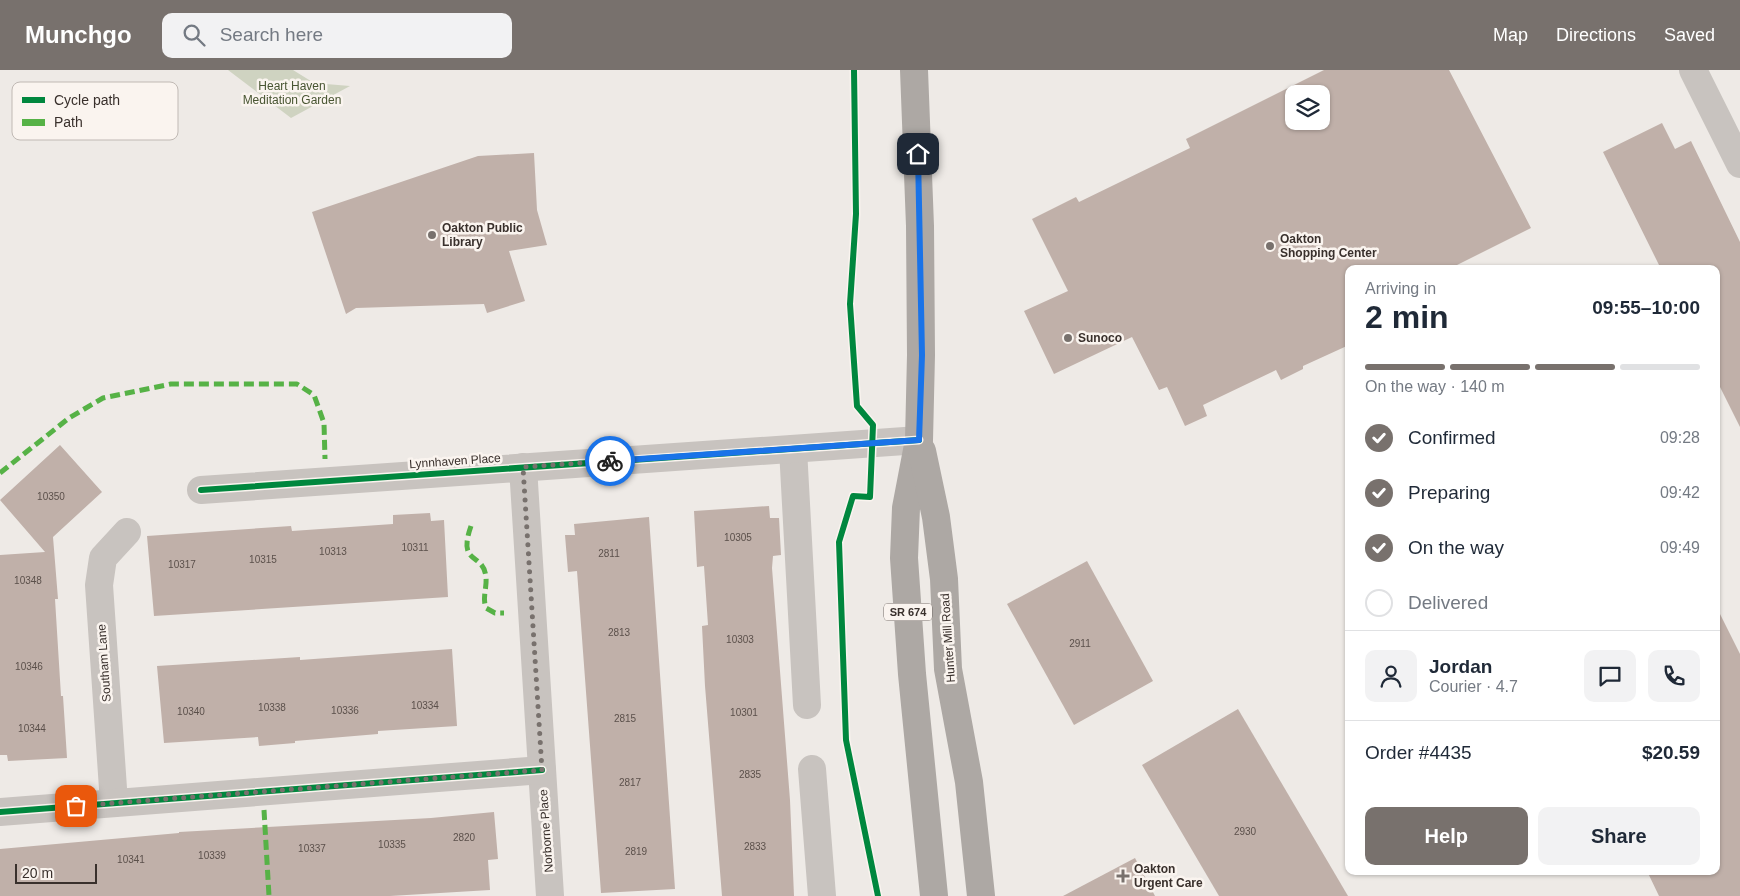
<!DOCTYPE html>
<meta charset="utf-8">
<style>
:root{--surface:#fff;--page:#f2f2f3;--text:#1f2937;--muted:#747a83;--line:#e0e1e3;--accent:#78716d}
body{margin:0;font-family:Arial,sans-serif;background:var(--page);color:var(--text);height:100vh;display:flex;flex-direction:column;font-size:19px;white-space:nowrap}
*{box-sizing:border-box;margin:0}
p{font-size:16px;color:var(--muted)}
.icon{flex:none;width:28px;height:28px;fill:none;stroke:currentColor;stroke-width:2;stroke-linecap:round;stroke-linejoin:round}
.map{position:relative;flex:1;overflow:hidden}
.details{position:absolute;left:1345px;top:195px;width:375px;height:610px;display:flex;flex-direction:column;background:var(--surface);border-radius:10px;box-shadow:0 1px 4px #0004}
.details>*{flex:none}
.controls{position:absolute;left:1285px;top:15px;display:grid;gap:10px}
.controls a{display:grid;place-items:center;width:45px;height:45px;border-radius:10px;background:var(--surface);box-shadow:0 1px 4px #0004;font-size:25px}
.scale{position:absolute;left:15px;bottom:12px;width:82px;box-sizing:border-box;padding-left:5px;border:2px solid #39302c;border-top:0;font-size:14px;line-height:18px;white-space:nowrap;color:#39302c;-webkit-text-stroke:4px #faf4ef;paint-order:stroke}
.pin{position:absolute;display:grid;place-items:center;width:42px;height:42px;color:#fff;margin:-21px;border-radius:10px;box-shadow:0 2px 8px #0006}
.courier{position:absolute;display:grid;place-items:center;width:50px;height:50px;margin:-25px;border:4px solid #1a73e8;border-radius:50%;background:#fff;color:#222;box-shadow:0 1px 6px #0007}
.overview em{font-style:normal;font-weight:600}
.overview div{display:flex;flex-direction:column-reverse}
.overview{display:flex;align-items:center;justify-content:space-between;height:85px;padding:0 20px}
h1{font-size:32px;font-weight:600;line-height:38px}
.bar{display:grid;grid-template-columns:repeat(4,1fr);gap:8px 5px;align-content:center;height:60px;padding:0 20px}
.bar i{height:6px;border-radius:4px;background:var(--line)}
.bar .on{background:var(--accent)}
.bar p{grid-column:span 4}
.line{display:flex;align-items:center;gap:12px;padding:0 20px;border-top:1px solid var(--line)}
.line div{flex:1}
.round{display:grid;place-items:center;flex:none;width:52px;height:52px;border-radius:10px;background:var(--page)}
ol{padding:0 20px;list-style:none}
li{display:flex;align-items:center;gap:15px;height:55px}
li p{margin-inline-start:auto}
li .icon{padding:5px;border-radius:50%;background:var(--accent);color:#fff;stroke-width:4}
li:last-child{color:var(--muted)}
li i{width:28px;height:28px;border:2px solid var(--line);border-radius:50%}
.cta{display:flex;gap:10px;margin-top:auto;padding:10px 20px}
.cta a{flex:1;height:58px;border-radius:10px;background:var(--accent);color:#fff;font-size:20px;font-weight:600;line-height:58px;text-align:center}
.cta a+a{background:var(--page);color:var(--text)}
header{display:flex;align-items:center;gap:30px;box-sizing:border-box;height:70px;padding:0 25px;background:var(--accent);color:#fff}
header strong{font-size:24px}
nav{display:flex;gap:28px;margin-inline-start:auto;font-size:18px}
.search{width:350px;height:45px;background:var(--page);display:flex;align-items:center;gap:12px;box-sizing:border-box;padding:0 18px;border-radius:10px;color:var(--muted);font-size:19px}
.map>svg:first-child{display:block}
</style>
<header>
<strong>Munchgo</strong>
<div class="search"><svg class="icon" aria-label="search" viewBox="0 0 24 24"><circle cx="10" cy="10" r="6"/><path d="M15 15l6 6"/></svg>Search here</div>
<nav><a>Map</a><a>Directions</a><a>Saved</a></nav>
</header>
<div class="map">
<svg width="1740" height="826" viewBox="0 0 1740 826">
<rect width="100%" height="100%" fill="#eeeae6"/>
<!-- green -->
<polygon fill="#cfd3c1" points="228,0 293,0 314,13 350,16 291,48"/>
<!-- building -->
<g fill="#c0b0a9" fill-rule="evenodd">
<path d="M1324 0H1449L1531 158 1449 199H1349V275L1303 296V299L1281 310 1276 300 1203 335 1207 346 1185 356 1167 317 1159 320 1132 267 1054 304 1024 241 1068 221 1032 149 1076 127 1079 132 1190 78 1186 69ZM1294 24H1321V51H1294Z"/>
<polygon points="1662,53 1675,79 1691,71 1740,172 1740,357 1716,309 1716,199 1661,199 1603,82"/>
<polygon points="534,83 537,140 547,175 509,181 525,231 487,243 484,234 356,238 346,244 312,142 478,86"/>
<polygon points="60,375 102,422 53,467 58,529 55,529 61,626 63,626 67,688 8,691 7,685 0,685 0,485 45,482 0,430"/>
<polygon points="769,436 770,448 779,448 781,485 773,486 772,498 790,730 794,826 722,826 705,616 702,556 708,555 704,496 697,497 694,441"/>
<polygon points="430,443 431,451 444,450 448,527 154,546 147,466 291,456 292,461 393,454 393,445"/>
<polygon points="649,447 675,819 601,823 577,501 568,502 565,465 575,465 574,454"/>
<polygon points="1087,491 1153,611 1074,655 1007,534"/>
<polygon points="1716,536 1740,584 1740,826 1659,826 1647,801 1716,801"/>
<polygon points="452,579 457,656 378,661 378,664 295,671 295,673 259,676 258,667 164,673 157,596 300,587 300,590"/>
<polygon points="1238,639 1348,826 1219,826 1142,695"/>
<polygon points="494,742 498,789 488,790 490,820 390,826 0,826 0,779 179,763 179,762 431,748"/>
<polygon points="1135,788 1155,826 1063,826"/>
</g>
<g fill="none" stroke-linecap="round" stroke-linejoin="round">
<!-- minor -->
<g stroke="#c8c3bf" stroke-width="28">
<polyline points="1693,0 1740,94"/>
<polyline points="793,379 807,635"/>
<polyline points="523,397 550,826"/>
<polyline points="201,420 919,370"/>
<polyline points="812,699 822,826"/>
<polyline points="114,733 99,515 103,488 127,462"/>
<polyline points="0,742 542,700"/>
</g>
<!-- major -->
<g stroke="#ada8a4" stroke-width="28">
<polyline points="914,0 920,156 921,285 919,370 906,438 904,488 912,604 934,826"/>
<polyline points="922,381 936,447 944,509 948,599 969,712 981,826"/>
</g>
<!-- quiet -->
<g stroke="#56b246" stroke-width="5" stroke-dasharray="10 5" stroke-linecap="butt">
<polyline points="0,403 69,348 103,328 171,314 297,314 314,325 324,353 325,389"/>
<path d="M471 456C457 496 483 481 486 507 487 519 482 527 486 538L495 543H504"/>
<polyline points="264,740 269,826"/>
</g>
<!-- cycleway casing -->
<g stroke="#faf4ef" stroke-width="9">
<g id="cycleway">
<polyline points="854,0 856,144 850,234 857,336 873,355 870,427 853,426 839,472 846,670 878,826"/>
<polyline points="201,420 919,370"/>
<polyline points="0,742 542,700"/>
</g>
</g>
<!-- cycleway -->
<use href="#cycleway" stroke="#00873e" stroke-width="6"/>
</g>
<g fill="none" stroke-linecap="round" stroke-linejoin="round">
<!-- done -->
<polyline stroke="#78716d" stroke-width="5" stroke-dasharray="0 9" points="76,736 542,700 523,397 610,391"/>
<!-- route -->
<polyline stroke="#1a73e8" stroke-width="6" points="610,391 919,370 922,285 918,84"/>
</g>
<!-- markers -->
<g fill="#78716d" stroke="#faf4ef" stroke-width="2">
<circle cx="432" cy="165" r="5"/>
<circle cx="1270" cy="176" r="5"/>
<circle cx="1068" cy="268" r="5"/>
<path d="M1120.5 798.5h5v5h5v5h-5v5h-5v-5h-5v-5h5z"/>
</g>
<g text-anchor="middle" stroke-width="5" stroke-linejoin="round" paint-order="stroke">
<!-- number labels -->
<g font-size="10" fill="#5b504b">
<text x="51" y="430">10350</text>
<text x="738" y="471">10305</text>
<text x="415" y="481">10311</text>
<text x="333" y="485">10313</text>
<text x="609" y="487">2811</text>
<text x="263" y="493">10315</text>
<text x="182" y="498">10317</text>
<text x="28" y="514">10348</text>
<text x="619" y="566">2813</text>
<text x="740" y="573">10303</text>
<text x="1080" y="577">2911</text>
<text x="29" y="600">10346</text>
<text x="425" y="639">10334</text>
<text x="272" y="641">10338</text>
<text x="345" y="644">10336</text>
<text x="191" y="645">10340</text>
<text x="744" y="646">10301</text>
<text x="625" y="652">2815</text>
<text x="32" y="662">10344</text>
<text x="750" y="708">2835</text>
<text x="630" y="716">2817</text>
<text x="1245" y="765">2930</text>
<text x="464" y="771">2820</text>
<text x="392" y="778">10335</text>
<text x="755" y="780">2833</text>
<text x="312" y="782">10337</text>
<text x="636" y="785">2819</text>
<text x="212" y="789">10339</text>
<text x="131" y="793">10341</text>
</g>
<!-- shield labels -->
<rect fill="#faf4ef" stroke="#736b66" stroke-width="1" x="884" y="533.5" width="48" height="17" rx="4"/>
<g font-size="11" font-weight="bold" fill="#39302c">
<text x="908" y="546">SR 674</text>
</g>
<!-- park labels -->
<g font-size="12" fill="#485532" stroke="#faf4ef">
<text x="292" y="20">Heart Haven<tspan x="292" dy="14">Meditation Garden</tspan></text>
</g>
<!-- poi labels -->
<g font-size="12" font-weight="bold" fill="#39302c" stroke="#faf4ef" text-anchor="start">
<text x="442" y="162">Oakton Public<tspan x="442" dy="14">Library</tspan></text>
<text x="1280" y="173">Oakton<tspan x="1280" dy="14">Shopping Center</tspan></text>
<text x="1078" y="272">Sunoco</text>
<text x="1134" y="803">Oakton<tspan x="1134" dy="14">Urgent Care</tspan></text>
</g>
<!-- street labels -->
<g font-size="12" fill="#39302c" stroke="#faf4ef">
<text transform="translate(455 391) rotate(-4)" y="4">Lynnhaven Place</text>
<text transform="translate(948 568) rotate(-94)" y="4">Hunter Mill Road</text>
<text transform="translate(104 593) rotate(-94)" y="4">Southam Lane</text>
<text transform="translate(546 761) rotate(-94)" y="4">Norborne Place</text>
</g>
</g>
<!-- legend -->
<rect x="12" y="12" width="166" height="58" rx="8" fill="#faf4ef" stroke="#c0b9b4" stroke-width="1"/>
<rect x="22" y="27" width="23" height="6" fill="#00873e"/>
<rect x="22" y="49" width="23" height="7" fill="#56b246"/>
<g font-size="14" fill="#39302c">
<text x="54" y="35">Cycle path</text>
<text x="54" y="57">Path</text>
</g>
</svg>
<div class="controls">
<a><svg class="icon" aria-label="layers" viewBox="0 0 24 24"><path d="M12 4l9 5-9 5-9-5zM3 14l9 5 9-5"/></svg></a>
</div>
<div class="scale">20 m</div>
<div class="pin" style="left:76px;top:736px;background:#ea580c"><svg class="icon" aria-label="bag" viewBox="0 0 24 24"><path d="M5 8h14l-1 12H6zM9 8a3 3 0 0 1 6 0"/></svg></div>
<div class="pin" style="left:918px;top:84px;background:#1f2937"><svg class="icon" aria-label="home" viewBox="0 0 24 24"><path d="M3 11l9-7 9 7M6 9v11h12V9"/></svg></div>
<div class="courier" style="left:610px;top:391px"><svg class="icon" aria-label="bike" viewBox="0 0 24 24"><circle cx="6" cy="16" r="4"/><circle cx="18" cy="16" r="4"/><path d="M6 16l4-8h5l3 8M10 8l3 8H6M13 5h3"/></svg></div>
<section class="details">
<div class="overview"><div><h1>2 min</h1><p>Arriving in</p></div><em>09:55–10:00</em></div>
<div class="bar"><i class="on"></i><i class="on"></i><i class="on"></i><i></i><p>On the way · 140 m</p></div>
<ol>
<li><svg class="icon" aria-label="check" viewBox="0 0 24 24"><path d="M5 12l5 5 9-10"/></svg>Confirmed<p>09:28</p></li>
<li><svg class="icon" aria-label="check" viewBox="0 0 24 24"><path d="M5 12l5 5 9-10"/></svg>Preparing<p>09:42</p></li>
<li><svg class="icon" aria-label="check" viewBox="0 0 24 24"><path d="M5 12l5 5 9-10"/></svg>On the way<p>09:49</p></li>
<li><i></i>Delivered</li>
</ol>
<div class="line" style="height:90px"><a class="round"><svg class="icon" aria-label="person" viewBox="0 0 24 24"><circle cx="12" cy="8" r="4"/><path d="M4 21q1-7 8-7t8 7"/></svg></a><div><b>Jordan</b><p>Courier · 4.7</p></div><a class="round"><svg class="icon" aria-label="chat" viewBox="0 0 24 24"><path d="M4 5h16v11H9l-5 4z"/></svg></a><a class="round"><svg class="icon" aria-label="phone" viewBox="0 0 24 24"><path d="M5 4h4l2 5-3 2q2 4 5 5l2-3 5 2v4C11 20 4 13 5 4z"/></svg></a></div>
<div class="line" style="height:65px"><div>Order #4435</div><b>$20.59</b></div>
<div class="cta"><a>Help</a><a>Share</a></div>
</section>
</div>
